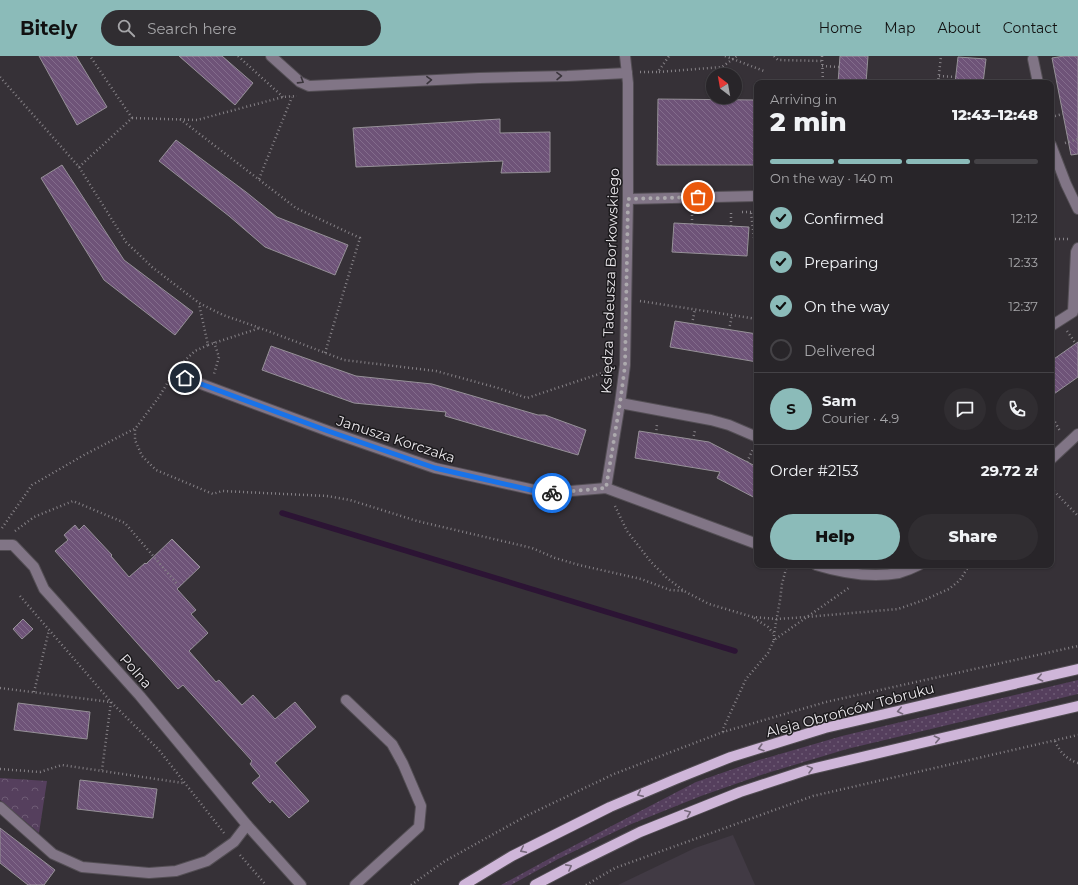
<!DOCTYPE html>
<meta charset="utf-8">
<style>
:root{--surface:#282529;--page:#302d31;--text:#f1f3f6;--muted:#a5a5a8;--line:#444246;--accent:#8bbbb9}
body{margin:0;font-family:Montserrat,sans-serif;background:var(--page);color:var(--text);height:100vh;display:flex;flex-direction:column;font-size:15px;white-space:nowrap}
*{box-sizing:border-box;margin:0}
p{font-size:13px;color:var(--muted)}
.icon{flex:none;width:22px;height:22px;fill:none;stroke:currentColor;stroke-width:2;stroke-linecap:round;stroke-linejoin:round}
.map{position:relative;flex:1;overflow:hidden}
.panel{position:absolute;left:754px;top:24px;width:300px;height:488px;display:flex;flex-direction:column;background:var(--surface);border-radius:8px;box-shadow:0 1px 3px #0004,0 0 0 1px var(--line)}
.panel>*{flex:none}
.needle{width:26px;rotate:329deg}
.controls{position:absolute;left:706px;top:12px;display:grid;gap:8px}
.controls a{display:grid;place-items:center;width:36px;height:36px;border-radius:50%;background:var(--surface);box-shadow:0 1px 3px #0004,0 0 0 1px var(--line);font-size:20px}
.pin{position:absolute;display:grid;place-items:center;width:34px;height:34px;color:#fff;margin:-17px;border:2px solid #fff;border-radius:50%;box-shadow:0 1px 4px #0007}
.courier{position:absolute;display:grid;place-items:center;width:40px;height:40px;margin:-20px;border:3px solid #1a73e8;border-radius:50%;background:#fff;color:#222;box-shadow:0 1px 5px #0007}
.headline em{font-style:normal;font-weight:800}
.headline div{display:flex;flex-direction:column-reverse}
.headline{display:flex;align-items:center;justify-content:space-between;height:68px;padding:0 16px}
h1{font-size:26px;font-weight:800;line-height:30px}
.bar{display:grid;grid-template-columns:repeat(4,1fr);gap:6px 4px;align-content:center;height:48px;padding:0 16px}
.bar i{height:5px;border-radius:3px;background:var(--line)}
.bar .on{background:var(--accent)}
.bar p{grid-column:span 4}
.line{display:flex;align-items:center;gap:10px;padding:0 16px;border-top:1px solid var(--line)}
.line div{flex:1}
.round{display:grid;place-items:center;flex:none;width:42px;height:42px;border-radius:21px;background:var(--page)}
ol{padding:0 16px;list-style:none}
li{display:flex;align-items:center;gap:12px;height:44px}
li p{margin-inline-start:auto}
li .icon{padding:4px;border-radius:50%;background:var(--accent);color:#111;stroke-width:4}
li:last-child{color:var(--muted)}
li i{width:22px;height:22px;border:2px solid var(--line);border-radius:50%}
.primary-button{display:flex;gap:8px;margin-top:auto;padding:8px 16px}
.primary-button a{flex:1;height:46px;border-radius:24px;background:var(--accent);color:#111;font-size:16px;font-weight:800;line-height:46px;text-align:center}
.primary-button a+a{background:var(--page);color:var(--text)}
header{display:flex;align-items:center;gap:24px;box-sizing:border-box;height:56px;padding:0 20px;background:var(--accent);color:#111}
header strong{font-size:19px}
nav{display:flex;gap:22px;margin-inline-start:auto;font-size:14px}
.search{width:280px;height:36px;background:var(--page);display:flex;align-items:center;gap:10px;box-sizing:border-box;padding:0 14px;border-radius:22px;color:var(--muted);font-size:15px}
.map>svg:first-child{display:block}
</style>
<header>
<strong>Bitely</strong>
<div class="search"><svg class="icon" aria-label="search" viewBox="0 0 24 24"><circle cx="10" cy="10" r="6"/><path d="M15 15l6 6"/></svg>Search here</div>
<nav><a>Home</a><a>Map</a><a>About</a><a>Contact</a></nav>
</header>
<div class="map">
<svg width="1078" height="829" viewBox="0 0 1078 829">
<defs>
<pattern id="grass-dots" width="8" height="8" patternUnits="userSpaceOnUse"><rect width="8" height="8" fill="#553f5d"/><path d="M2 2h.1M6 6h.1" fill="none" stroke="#6e5b75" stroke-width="1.8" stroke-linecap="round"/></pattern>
<pattern id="park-crowns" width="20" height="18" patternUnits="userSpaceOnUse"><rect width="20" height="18" fill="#553f5d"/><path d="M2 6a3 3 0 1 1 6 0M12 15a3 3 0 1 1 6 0" fill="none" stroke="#6e5b75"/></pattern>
<pattern id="building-back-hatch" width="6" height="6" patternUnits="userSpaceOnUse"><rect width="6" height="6" fill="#6e5378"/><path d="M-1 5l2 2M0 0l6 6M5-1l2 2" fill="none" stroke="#836c8c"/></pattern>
</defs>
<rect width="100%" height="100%" fill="#363137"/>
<!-- built -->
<polygon fill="#413a44" points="733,779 755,829 618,829 695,792"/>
<!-- grass -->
<polygon fill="url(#grass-dots)" points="1078,624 1078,638 847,693 764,718 701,740 629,769 558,803 511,829 501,829 556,799 696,726 759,704 842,680"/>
<!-- park -->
<polygon fill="url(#park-crowns)" points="0,722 47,725 39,777 0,744"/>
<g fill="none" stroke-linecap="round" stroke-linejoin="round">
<!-- stream -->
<polyline stroke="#2c1434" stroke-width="5.5" points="282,457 735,595"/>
</g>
<!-- building -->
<g fill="url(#building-back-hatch)" stroke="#969198">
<polygon points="39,0 76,0 107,51 77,69"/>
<polygon points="179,0 222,0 253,27 235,49"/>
<polygon points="840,0 868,0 866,27 838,27"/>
<polygon points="1064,0 1078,0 1078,98 1071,99 1052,2"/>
<polygon points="958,1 986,3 983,27 955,27"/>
<polygon points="658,43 757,44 757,109 657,109"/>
<polygon points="500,63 500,77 550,76 550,116 501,117 503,105 356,111 353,72"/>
<polygon points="176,84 246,136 277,161 348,189 335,219 265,191 229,160 159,105"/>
<polygon points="62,109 124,204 193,256 175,279 104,224 41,122"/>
<polygon points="674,167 749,171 747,200 672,196"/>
<polygon points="675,265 757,278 757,306 670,291"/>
<polygon points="1078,286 1078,321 1051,340 1051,305"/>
<polygon points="271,290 356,320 432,328 538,359 545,359 586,374 578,399 445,360 446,356 354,347 262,314"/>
<polygon points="639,375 709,386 757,411 757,443 717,422 720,416 635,402"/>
<polygon points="75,469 79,474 84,469 112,499 111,500 129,521 145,507 146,508 172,483 200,511 177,533 196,554 191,558 208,577 189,595 216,626 219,624 242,649 253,639 275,663 295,646 316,671 275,707 309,745 289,762 272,744 270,747 252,727 260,720 250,708 252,705 183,629 178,633 55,495 68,484 64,479"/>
<polygon points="23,563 33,573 22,583 13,573"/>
<polygon points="18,647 90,656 87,683 14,674"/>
<polygon points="80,724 157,733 153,762 77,753"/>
<polygon points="0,772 55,814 44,829 28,829 0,807"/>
</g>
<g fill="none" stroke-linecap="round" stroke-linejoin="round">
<!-- minor casing -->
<g stroke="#534e54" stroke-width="12">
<g id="minor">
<polyline points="271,0 300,26 309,30 479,22 567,20 627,17"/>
<polyline points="1033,3 1038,27"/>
<polyline points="1051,89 1066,128 1078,153"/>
<polyline points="628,143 757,140"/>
<polyline points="1051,270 1073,256 1076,196 1078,192"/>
<polyline points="185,322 328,375 435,412 548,437 606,432 757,488"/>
<polyline points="620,347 711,364 729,369 757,381"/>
<polyline points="1051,403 1078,378"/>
<polyline points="606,432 620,347 625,309 628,143 628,27 625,0"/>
<polyline points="0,489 13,489 34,511 44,533 140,640 247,769 301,829"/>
<path d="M816 509C842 517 872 522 899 517 906 515 913 512 919 509"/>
<polyline points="346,644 392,688 403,708 421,750 419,771 355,829"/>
<polyline points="0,751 53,798 82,811 149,817 176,815 207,805 234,786 247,769"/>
</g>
</g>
<!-- major casing -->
<g stroke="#534e54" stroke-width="12">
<g id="major">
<polyline points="464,829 512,800 610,751 676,723 731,701 825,672 1078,613"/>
<polyline points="535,829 575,808 640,776 740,736 807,714 1078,650"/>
</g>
</g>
<!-- path -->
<g stroke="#868287" stroke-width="2.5" stroke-dasharray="1 3" stroke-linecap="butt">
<polyline points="238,0 283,41"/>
<polyline points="725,0 764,15"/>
<polyline points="774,0 778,4 822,5"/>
<polyline points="822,0 823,27"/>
<polyline points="822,10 839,11"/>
<polyline points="640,16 658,16 669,0"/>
<polyline points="659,16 722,11 737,0"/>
<polyline points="939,20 956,21"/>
<polyline points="0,21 79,111 126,186 152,211 199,247 223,259 260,272 344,304 436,315 498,332 527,342 611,314"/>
<polyline points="938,27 941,0"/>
<polyline points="1051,61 1063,58"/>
<polyline points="132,62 197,64 283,41 297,40"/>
<polyline points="180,63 296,152 360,182 325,297"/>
<polyline points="1065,87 1078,83"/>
<polyline points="79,111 132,62 90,0"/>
<polyline points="259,123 292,41"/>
<polyline points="742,156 757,156"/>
<polyline points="751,157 757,206"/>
<polyline points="692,168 692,154"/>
<polyline points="731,170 731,156"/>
<polyline points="1051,183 1068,183"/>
<polyline points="640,245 757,263"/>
<polyline points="692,268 695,253"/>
<polyline points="729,274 732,259"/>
<polyline points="1067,275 1076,288"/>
<polyline points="214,286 219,301 214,318"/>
<polyline points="208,289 260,272"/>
<polyline points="181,308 195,295 208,289 199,248"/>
<polyline points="171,321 159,341 135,373 135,384 142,400 156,414 213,438 222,435 327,440 350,444 417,465 532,492 555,502 579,509 641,523 670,534 684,535"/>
<polyline points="1051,359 1060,375"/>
<polyline points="656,378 657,368"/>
<polyline points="693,384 695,374"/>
<polyline points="747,406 753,393"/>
<polyline points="1051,432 1078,460"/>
<polyline points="615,450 627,475 651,506 667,522 684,535 709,548 753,561 777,563 806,561 898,553 924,544 949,533 960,524 967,513 972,509"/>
<polyline points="2,472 32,429 84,399 134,373"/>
<polyline points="15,475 34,461 73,445 125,467 177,528"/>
<polyline points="20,540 111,646 159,694 224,777"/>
<polyline points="754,562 768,571 773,577"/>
<polyline points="774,584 774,578 780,544 782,528 787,509"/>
<polyline points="0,632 111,646 102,714"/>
<polyline points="34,636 49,574"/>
<polyline points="723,676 723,673 746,623 768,597 774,584 850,531"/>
<path d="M1055 685C1060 696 1066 703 1078 707"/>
<polyline points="0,713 40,716 62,709 183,727"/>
<polyline points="240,799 266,829"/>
<polyline points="411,829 445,805 528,759 614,718 723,676 826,646 1078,590"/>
<polyline points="586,829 615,812 813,740 1078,679"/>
</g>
<!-- minor -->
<use href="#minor" stroke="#817586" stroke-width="10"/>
<!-- major -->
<use href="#major" stroke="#cfb6d9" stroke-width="10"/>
</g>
<!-- one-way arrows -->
<defs><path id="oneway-chevron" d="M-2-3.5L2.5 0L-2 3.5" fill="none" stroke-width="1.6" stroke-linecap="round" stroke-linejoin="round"/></defs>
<g stroke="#3a353c">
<use href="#oneway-chevron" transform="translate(559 20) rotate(-1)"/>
<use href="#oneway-chevron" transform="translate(429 24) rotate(-2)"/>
<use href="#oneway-chevron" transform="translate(301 25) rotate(32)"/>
</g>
<g stroke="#76687b">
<use href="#oneway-chevron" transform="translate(1040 622) rotate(167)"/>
<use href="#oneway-chevron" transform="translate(900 655) rotate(167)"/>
<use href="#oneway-chevron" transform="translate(937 683) rotate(-13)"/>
<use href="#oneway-chevron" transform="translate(761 692) rotate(163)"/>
<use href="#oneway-chevron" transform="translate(810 713) rotate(-15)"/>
<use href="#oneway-chevron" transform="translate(640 738) rotate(156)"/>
<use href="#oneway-chevron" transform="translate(688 757) rotate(-22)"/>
<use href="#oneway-chevron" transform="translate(523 794) rotate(154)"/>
<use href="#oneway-chevron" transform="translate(569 811) rotate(-28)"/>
</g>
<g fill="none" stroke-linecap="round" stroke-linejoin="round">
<!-- done -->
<polyline stroke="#aca9ad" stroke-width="4" stroke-dasharray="0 7.2" points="552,437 606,432 620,347 625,310 628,143 698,141"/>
<!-- route -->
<polyline stroke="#1a73e8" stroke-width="5" points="185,322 328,375 435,412 548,438 552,437"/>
</g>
<g text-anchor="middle" stroke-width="3" stroke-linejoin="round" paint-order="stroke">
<!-- street labels -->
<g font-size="14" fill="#ece9ed" stroke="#1c1a1d">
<text transform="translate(610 225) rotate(-88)" y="5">Księdza Tadeusza Borkowskiego</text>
<text transform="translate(396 383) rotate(18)" y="5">Janusza Korczaka</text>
<text transform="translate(136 615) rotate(49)" y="5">Polna</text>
<text transform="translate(850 654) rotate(-15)" y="5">Aleja Obrońców Tobruku</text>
</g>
</g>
</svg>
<div class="controls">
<a><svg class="needle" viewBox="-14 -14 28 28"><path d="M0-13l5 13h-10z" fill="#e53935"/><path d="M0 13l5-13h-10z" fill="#a5a5a8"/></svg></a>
</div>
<div class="pin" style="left:698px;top:141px;background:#ea580c"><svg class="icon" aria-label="bag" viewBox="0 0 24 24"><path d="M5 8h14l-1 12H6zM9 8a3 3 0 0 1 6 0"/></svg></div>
<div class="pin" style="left:185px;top:322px;background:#1f2937"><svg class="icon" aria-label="home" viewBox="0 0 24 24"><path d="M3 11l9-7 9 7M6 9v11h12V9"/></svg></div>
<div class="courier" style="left:552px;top:437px"><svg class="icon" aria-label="bike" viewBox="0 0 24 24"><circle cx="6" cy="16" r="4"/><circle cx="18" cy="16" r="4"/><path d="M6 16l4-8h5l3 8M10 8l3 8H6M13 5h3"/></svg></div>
<section class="panel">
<div class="headline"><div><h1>2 min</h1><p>Arriving in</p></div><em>12:43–12:48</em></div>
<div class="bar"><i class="on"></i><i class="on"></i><i class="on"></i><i></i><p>On the way · 140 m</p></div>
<ol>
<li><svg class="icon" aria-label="check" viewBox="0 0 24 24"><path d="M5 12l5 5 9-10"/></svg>Confirmed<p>12:12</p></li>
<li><svg class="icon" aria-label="check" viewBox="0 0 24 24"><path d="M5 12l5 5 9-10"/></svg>Preparing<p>12:33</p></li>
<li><svg class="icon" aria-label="check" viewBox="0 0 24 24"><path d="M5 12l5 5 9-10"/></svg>On the way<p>12:37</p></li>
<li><i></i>Delivered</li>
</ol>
<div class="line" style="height:72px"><b class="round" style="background:var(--accent);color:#111">S</b><div><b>Sam</b><p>Courier · 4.9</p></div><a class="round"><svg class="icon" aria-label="chat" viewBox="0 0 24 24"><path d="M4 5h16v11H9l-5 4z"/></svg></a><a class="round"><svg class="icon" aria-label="phone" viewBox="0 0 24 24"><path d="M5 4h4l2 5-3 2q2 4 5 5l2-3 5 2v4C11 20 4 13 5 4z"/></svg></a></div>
<div class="line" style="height:52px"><div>Order #2153</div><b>29.72 zł</b></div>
<div class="primary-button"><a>Help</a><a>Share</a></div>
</section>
</div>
